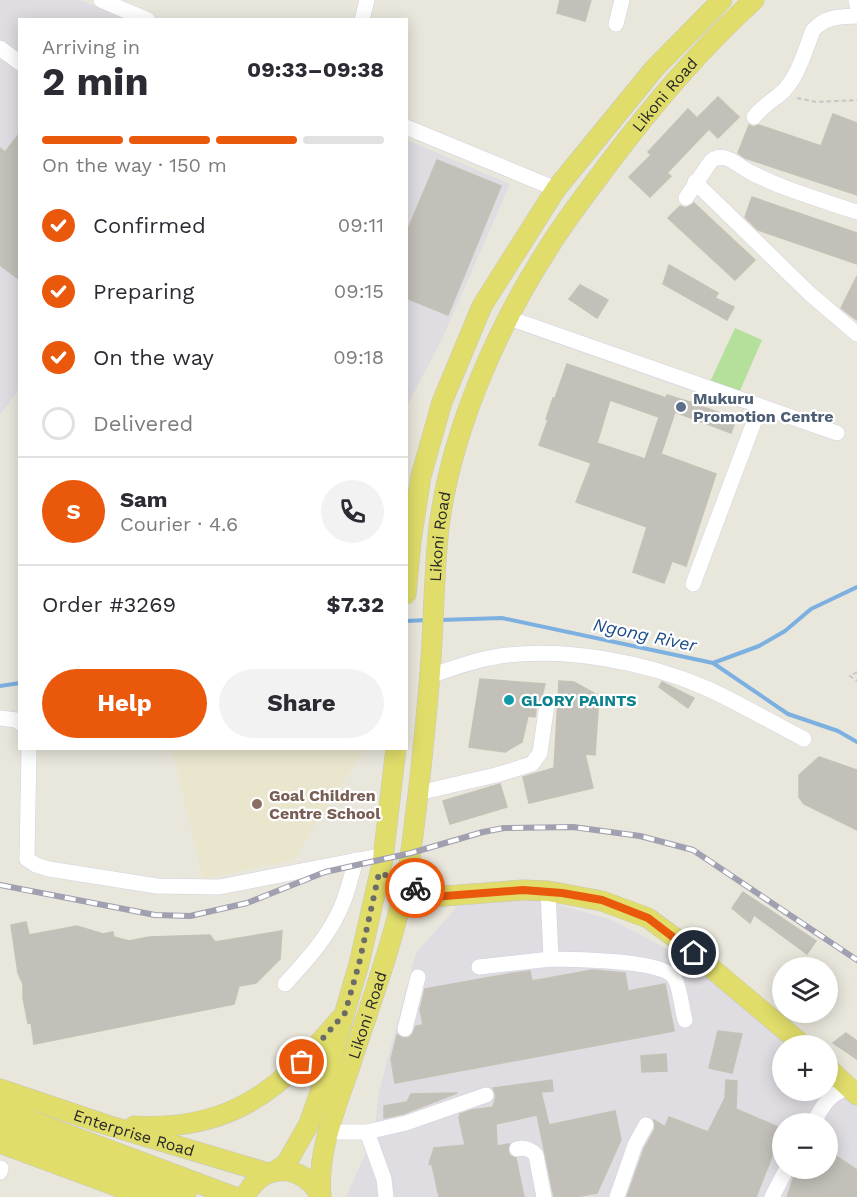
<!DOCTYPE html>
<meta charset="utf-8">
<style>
:root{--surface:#fff;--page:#f2f2f3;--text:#2b2b33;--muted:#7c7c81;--line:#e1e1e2;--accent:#ea580c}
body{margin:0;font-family:"Work Sans",sans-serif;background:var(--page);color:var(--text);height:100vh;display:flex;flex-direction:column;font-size:22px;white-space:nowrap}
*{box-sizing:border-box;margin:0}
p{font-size:20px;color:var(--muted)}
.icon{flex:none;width:33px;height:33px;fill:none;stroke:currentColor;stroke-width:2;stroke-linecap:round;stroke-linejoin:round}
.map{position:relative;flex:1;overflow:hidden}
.sheet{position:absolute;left:18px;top:18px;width:390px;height:732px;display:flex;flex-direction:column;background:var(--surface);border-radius:0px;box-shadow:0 3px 15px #0003}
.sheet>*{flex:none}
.fabs{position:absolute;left:772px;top:957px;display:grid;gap:12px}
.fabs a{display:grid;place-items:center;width:66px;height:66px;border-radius:50%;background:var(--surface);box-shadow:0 3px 15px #0003;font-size:30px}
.pin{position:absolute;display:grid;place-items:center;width:51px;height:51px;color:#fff;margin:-26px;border:3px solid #fff;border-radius:50%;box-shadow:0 2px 6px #0007}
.courier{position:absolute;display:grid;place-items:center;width:60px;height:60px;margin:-30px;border:4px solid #ea580c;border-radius:50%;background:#fff;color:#222;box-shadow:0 2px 8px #0007}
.overview em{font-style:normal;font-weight:700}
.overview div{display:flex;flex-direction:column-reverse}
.overview{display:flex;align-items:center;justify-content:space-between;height:102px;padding:0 24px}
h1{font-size:39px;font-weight:700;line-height:45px}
.bar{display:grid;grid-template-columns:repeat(4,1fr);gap:9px 6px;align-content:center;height:72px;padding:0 24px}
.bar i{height:8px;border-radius:4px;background:var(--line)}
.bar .current{background:var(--accent)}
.bar p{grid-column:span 4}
.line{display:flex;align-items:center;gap:15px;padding:0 24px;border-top:2px solid var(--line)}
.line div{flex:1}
.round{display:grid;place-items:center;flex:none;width:63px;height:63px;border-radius:32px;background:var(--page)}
ol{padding:0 24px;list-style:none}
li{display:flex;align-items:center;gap:18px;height:66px}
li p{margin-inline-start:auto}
li .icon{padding:6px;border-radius:50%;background:var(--accent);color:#fff;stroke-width:4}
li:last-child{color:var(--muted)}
li i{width:33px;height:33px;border:3px solid var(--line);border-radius:50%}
.primary-button{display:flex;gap:12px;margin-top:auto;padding:12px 24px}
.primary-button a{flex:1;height:69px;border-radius:36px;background:var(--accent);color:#fff;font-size:24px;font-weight:700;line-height:69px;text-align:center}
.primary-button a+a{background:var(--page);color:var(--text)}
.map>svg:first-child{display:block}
</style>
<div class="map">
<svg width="857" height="1197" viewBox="0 0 857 1197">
<rect width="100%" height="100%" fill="#e9e6dc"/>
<!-- industrial -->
<g fill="#dfdce2" fill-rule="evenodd">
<polygon points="0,0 80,0 126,19 20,20 20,388 0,415"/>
<polygon points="407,140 510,184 441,341 407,406"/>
<path d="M543 900 612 920 671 951 798 1045 783 1046V1090H828V1068L857 1089V1197H346L374 1135 379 1092 416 953 461 902ZM783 1124H828V1168H783Z"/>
</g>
<!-- education -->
<polygon fill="#e9e6cd" points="172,749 172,748 365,749 293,860 203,879"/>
<!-- pitch -->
<polygon fill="#b4e09c" points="735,328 762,340 739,393 710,382"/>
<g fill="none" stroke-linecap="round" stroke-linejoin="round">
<!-- stream -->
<g stroke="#7bb0e0" stroke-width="4">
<polyline points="440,620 502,618 713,663 788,714 838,731 857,742"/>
<polyline points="406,621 427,620"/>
<polyline points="713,663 759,646 785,631 811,609 857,587"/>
<polyline points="0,686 20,683"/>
</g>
</g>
<!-- building -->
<g fill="#c2c0b8" stroke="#c4c2b6" stroke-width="1.5" fill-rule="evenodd">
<polygon points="560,0 591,0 585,21 557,13"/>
<polygon points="718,97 739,117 718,138 709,129 667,173 671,176 650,197 629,177 651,155 648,152 688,109 697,118"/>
<polygon points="833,114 857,123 857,195 745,158 738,153 749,125 753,127 759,125 821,146"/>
<polygon points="20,133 20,280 0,265 0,148 5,152"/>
<polygon points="437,160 501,186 448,315 406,298 406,234"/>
<polygon points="752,197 857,233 857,264 758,230 745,217"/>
<polygon points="694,203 755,260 735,280 668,218 680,206 686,208"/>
<polygon points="669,265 718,293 715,298 734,307 727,320 663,284"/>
<polygon points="857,276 857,320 841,308"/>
<polygon points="580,285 608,300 597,318 569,299"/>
<path d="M567 364 666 398 667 395 690 402 736 419 731 433 675 412 661 454 716 474 686 566 672 561 664 583 633 572 647 527 576 502 591 463 539 445 548 420 546 419 553 398H555ZM610 400 659 417 645 459 597 443Z"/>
<polygon points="480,679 545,684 542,696 537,703 535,717 528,716 522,742 505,752 469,747"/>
<polygon points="559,681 574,682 599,696 595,755 585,754 593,788 529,803 523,777 554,768"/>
<polygon points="662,682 694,698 688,708 659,687"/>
<polygon points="819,757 857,770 857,830 804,804 799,797 799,775"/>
<polygon points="500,784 507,807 450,824 443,801"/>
<polygon points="743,892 816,941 807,954 754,915 750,923 732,908"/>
<polygon points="26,922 29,935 77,926 103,934 113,932 114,937 129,941 149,937 210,935 215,942 282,931 280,959 256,983 239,986 234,1004 34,1044 31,1022 28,1023 23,998 23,984 18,973 11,925"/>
<polygon points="592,970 625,973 628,991 665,984 674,1031 395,1083 391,1059 397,1035 402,1038 408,1038 412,1035 416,1026 423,1025 420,1010 425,989 514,973 530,971 532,981"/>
<polygon points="718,1031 742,1034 732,1073 709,1068"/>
<polygon points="846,1033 857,1041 857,1059 833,1043"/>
<polygon points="666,1054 667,1071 642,1072 641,1056"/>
<polygon points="552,1080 553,1091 541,1092 549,1125 615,1111 621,1140 597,1193 575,1197 554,1197 537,1115 496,1124 497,1146 509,1144 508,1151 510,1156 516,1158 524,1197 439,1197 432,1165 429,1164 434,1148 465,1145 459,1118 460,1114 472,1110 493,1107 496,1096 493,1088"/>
<polygon points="726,1080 737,1081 736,1109 778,1127 771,1159 756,1197 627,1197 644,1149 655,1129 654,1120 665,1127 669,1117 708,1132 725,1098"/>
<polygon points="457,1093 403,1114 384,1118 384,1106 407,1102 411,1094"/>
<polygon points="828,1151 857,1170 857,1197 787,1197 797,1168 828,1168"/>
</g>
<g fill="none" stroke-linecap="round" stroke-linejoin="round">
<!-- minor casing -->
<g stroke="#d2d2e0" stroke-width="16">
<g id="minor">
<polyline points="101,0 148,20"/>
<polyline points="856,0 857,5"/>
<polyline points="362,20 367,0"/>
<polyline points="616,24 622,0"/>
<polyline points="0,48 20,63"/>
<path d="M754 117C762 107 770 102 779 95 797 81 805 51 813 30 826 16 839 17 857 16"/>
<polyline points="406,127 556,189"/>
<polyline points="695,182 809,293 857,334"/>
<path d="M686 198 711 161C726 150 738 167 752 173 785 190 822 200 857 212"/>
<polyline points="509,318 837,433"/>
<polyline points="693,584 760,406"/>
<path d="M430 676C453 668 475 660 500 656 566 647 646 662 706 688 739 703 771 722 804 739"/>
<polyline points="0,718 16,720 20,723"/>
<polyline points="29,748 27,859 36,865 49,869 157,886 219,887 384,855"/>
<polyline points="418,793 496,775 532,764 540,753 547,704"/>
<path d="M548 891 551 959C574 960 664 959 675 979 680 988 682 1009 685 1020"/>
<polyline points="479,967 551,959"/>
<path d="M285 984C308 959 332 933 344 900 349 887 352 873 356 860"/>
<polyline points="405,1029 418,977"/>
<path d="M813 1124C824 1103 827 1097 848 1087"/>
<polyline points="328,1132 367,1132 406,1123 486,1095"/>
<polyline points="367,1132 384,1179 386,1197"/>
<path d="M517 1149C525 1147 530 1149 536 1155L544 1197"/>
<polyline points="0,1172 1,1168"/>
<polyline points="617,1197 635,1145 646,1125"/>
<polyline points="772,1197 787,1168"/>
</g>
</g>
<!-- major casing -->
<g stroke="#c7c7c7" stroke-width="21">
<g id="major">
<polyline points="406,594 411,541 421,476 442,402 482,306 556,189 654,69 722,0"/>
<polyline points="432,897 523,890 548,891 602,901 648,918 678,940 804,1046"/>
<polyline points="828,1068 857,1095"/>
<path id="s1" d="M0 1089 107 1125 268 1173"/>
<polyline points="0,1109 235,1197"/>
<path d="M134 1126C231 1132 281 1089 340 1019"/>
<polyline points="0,1129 186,1197"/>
<polyline points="0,1143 146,1197"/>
<polyline points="275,1171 286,1164 309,1124 330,1063 359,964 383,859 396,748"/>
<path id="s2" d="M321 1196C317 1152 335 1110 349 1069 369 1007 393 944 406 880 412 852 414 824 418 795 423 750 428 704 431 658 434 614 434 570 439 527 451 432 497 327 549 247 566 219 587 193 606 167 651 107 699 50 754 0"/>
<path d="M245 1197C262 1161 304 1163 321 1197"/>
</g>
</g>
<!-- path -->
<g stroke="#c7c7c7" stroke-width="2" stroke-dasharray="4.5 3" stroke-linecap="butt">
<polyline points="797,98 816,102 857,100"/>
<polyline points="857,672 850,676 857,681"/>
</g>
<!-- minor -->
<use href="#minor" stroke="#fff" stroke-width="15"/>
<!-- major -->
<use href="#major" stroke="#e0dd6b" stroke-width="20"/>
<!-- rail casing -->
<g stroke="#a1a0b1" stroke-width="6">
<polyline id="rail" points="0,885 155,915 190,916 247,903 325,872 411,853 483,832 504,828 573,827 640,836 693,850 857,960"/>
</g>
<!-- rail -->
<use href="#rail" stroke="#fff" stroke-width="4" stroke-dasharray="11" stroke-linecap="butt"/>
</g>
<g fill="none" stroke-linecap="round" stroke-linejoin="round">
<!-- done -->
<polyline stroke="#6c6b68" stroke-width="6" stroke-dasharray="0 10.8" points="302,1062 345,1013 359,964 379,873 406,882 415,888"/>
<!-- route -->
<polyline stroke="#ea580c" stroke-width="8" points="415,888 432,897 523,890 562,893 602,900 648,918 694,953"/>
</g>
<!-- markers -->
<circle fill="#5c6f8a" stroke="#fff" stroke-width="2" cx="681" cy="407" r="6"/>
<circle fill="#0f9aa8" stroke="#fff" stroke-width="2" cx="509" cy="700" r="6"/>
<circle fill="#8d6e63" stroke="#fff" stroke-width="2" cx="257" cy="804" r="6"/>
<g text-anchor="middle" stroke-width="4.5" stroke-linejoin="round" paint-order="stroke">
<!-- street labels -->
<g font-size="16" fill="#292929" stroke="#fff">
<text dy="6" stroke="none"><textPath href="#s2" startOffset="1178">Likoni Road</textPath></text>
<text dy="6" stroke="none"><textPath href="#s2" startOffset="674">Likoni Road</textPath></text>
<text dy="6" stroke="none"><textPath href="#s2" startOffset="188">Likoni Road</textPath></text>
<text dy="6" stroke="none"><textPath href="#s1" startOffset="141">Enterprise Road</textPath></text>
</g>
<!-- service labels -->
<g font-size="16" font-weight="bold" fill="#4e5e75" stroke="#fff" text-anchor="start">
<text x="693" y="404">Mukuru<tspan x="693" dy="18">Promotion Centre</tspan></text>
</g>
<!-- culture labels -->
<g font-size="16" font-weight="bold" fill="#0d838f" stroke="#fff" text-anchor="start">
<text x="521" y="706">GLORY PAINTS</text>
</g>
<!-- education labels -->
<g font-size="16" font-weight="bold" fill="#785e54" stroke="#fff" text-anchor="start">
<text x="269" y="801">Goal Children<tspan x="269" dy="18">Centre School</tspan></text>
</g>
<!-- water labels -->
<g font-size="18" font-style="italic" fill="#1d4d89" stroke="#fff">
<text transform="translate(645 635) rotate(12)" y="6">Ngong River</text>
</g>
</g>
</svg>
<div class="fabs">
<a><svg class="icon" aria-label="layers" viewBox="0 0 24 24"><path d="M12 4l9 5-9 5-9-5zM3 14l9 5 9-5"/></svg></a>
<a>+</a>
<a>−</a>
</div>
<div class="pin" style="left:302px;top:1062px;background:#ea580c"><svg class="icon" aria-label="bag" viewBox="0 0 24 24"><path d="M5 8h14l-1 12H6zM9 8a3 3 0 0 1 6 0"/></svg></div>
<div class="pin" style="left:694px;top:953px;background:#1f2937"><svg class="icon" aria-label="home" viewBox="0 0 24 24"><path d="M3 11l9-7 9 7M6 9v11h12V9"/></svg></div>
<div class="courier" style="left:415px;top:888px"><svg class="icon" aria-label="bike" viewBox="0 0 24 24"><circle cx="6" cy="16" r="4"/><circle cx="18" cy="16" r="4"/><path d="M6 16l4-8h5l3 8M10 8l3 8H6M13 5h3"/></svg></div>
<section class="sheet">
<div class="overview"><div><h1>2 min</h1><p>Arriving in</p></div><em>09:33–09:38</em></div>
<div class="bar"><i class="current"></i><i class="current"></i><i class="current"></i><i></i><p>On the way · 150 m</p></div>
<ol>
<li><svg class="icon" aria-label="check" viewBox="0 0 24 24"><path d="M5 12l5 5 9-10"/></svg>Confirmed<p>09:11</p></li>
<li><svg class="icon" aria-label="check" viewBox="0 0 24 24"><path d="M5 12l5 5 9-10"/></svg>Preparing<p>09:15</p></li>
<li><svg class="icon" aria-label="check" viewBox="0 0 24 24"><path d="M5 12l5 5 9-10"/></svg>On the way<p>09:18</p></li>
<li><i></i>Delivered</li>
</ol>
<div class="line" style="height:108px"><b class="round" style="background:var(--accent);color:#fff">S</b><div><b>Sam</b><p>Courier · 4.6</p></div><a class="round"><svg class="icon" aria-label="phone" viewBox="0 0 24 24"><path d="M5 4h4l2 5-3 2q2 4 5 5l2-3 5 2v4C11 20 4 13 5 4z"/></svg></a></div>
<div class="line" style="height:78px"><div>Order #3269</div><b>$7.32</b></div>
<div class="primary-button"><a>Help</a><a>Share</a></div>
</section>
</div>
